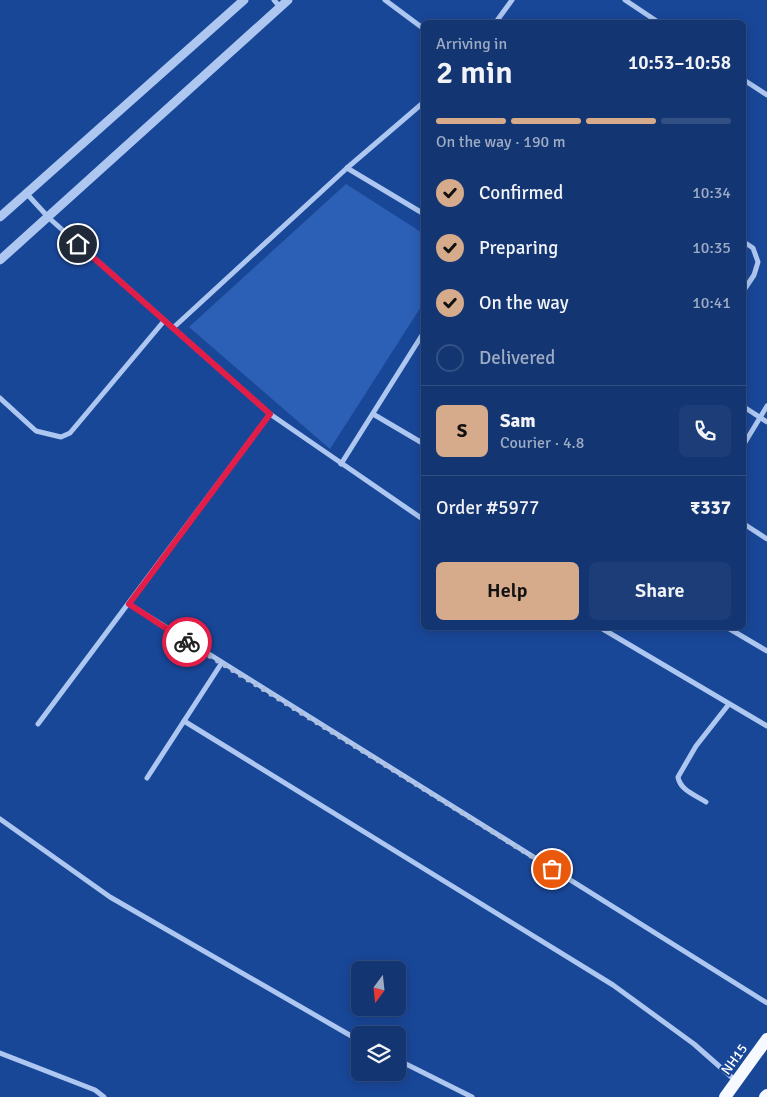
<!DOCTYPE html>
<meta charset="utf-8">
<style>
:root{--surface:#133572;--page:#1c3d77;--text:#f1f3f6;--muted:#9dabc4;--line:#325084;--accent:#d6ab8b}
body{margin:0;font-family:Signika,sans-serif;background:var(--page);color:var(--text);height:100vh;display:flex;flex-direction:column;font-size:19px;white-space:nowrap}
*{box-sizing:border-box;margin:0}
p{font-size:16px;color:var(--muted)}
.icon{flex:none;width:28px;height:28px;fill:none;stroke:currentColor;stroke-width:2;stroke-linecap:round;stroke-linejoin:round}
.map{position:relative;flex:1;overflow:hidden}
.panel{position:absolute;left:421px;top:20px;width:325px;height:610px;display:flex;flex-direction:column;background:var(--surface);border-radius:8px;box-shadow:0 2px 12px #0003,0 0 0 1px var(--line)}
.panel>*{flex:none}
.needle{width:32px;rotate:195deg}
.buttons{position:absolute;left:351px;top:961px;display:grid;gap:10px}
.buttons a{display:grid;place-items:center;width:55px;height:55px;border-radius:8px;background:var(--surface);box-shadow:0 2px 12px #0003,0 0 0 1px var(--line);font-size:25px}
.pin{position:absolute;display:grid;place-items:center;width:42px;height:42px;color:#fff;margin:-21px;border:2px solid #fff;border-radius:50%;box-shadow:0 1px 5px #0007}
.courier{position:absolute;display:grid;place-items:center;width:50px;height:50px;margin:-25px;border:4px solid #e11d48;border-radius:50%;background:#fff;color:#222;box-shadow:0 1px 6px #0007}
.head em{font-style:normal;font-weight:600}
.head div{display:flex;flex-direction:column-reverse}
.head{display:flex;align-items:center;justify-content:space-between;height:85px;padding:0 15px}
h1{font-size:32px;font-weight:600;line-height:38px}
.bar{display:grid;grid-template-columns:repeat(4,1fr);gap:8px 5px;align-content:center;height:60px;padding:0 15px}
.bar i{height:6px;border-radius:4px;background:var(--line)}
.bar .current{background:var(--accent)}
.bar p{grid-column:span 4}
.line{display:flex;align-items:center;gap:12px;padding:0 15px;border-top:1px solid var(--line)}
.line div{flex:1}
.round{display:grid;place-items:center;flex:none;width:52px;height:52px;border-radius:8px;background:var(--page)}
ol{padding:0 15px;list-style:none}
li{display:flex;align-items:center;gap:15px;height:55px}
li p{margin-inline-start:auto}
li .icon{padding:5px;border-radius:50%;background:var(--accent);color:#111;stroke-width:4}
li:last-child{color:var(--muted)}
li i{width:28px;height:28px;border:2px solid var(--line);border-radius:50%}
.cta{display:flex;gap:10px;margin-top:auto;padding:10px 15px}
.cta a{flex:1;height:58px;border-radius:8px;background:var(--accent);color:#111;font-size:20px;font-weight:600;line-height:58px;text-align:center}
.cta a+a{background:var(--page);color:var(--text)}
.map>svg:first-child{display:block}
</style>
<div class="map">
<svg width="767" height="1097" viewBox="0 0 767 1097">
<rect width="100%" height="100%" fill="#194798"/>
<!-- green -->
<polygon fill="#2c60b6" points="346,184 424,234 424,302 330,449 189,327"/>
<g fill="none" stroke-linecap="round" stroke-linejoin="round">
<!-- minor -->
<g stroke="#adc7f1" stroke-width="5">
<polyline points="274,0 280,7"/>
<polyline points="385,0 424,29"/>
<polyline points="625,0 658,22"/>
<polyline points="496,22 512,0"/>
<polyline points="744,80 767,95"/>
<polyline points="347,168 424,214"/>
<polyline points="27,194 49,218 270,414 424,520"/>
<polyline points="744,242 753,248 758,262 754,275 744,290"/>
<polyline points="173,328 347,168 424,102"/>
<polyline points="0,398 36,431 61,437 70,433 164,321"/>
<polyline points="744,407 767,422"/>
<polyline points="373,414 424,444"/>
<polyline points="744,444 767,406"/>
<polyline points="341,464 424,332"/>
<polyline points="744,524 767,539"/>
<polyline points="129,604 767,1003"/>
<polyline points="601,628 767,726"/>
<polyline points="728,628 767,651"/>
<polyline points="184,721 613,985 694,1044 736,1081"/>
<polyline points="38,724 270,414"/>
<polyline points="147,778 221,664"/>
<path d="M706 802C695 795 680 790 678 777L696 746 729 704"/>
<polyline points="0,819 110,897 360,1041"/>
<polyline points="0,1053 95,1090 104,1097"/>
<polyline points="398,1060 472,1097"/>
</g>
<!-- tertiary -->
<g stroke="#adc7f1" stroke-width="9">
<polyline points="0,217 244,0"/>
<polyline points="0,260 288,0"/>
</g>
<!-- primary -->
<g stroke="#f6f9ff" stroke-width="12">
<polyline points="725,1097 767,1039"/>
<polyline points="765,1097 767,1095"/>
</g>
</g>
<g fill="none" stroke-linecap="round" stroke-linejoin="round">
<!-- done -->
<polyline stroke="#aebfdb" stroke-width="5" stroke-dasharray="0 9" points="187,642 552,869"/>
<!-- route -->
<polyline stroke="#e11d48" stroke-width="6" points="78,244 270,414 129,604 187,642"/>
</g>
<g text-anchor="middle" stroke-width="4" stroke-linejoin="round" paint-order="stroke">
<!-- street labels -->
<g font-size="14" fill="#fff" stroke="#194798">
<text transform="translate(734 1059) rotate(-54)" y="5">NH15</text>
</g>
</g>
</svg>
<div class="buttons">
<a><svg class="needle" viewBox="-14 -14 28 28"><path d="M0-13l5 13h-10z" fill="#e53935"/><path d="M0 13l5-13h-10z" fill="#9dabc4"/></svg></a>
<a><svg class="icon" aria-label="layers" viewBox="0 0 24 24"><path d="M12 4l9 5-9 5-9-5zM3 14l9 5 9-5"/></svg></a>
</div>
<div class="pin" style="left:552px;top:869px;background:#ea580c"><svg class="icon" aria-label="bag" viewBox="0 0 24 24"><path d="M5 8h14l-1 12H6zM9 8a3 3 0 0 1 6 0"/></svg></div>
<div class="pin" style="left:78px;top:244px;background:#1f2937"><svg class="icon" aria-label="home" viewBox="0 0 24 24"><path d="M3 11l9-7 9 7M6 9v11h12V9"/></svg></div>
<div class="courier" style="left:187px;top:642px"><svg class="icon" aria-label="bike" viewBox="0 0 24 24"><circle cx="6" cy="16" r="4"/><circle cx="18" cy="16" r="4"/><path d="M6 16l4-8h5l3 8M10 8l3 8H6M13 5h3"/></svg></div>
<section class="panel">
<div class="head"><div><h1>2 min</h1><p>Arriving in</p></div><em>10:53–10:58</em></div>
<div class="bar"><i class="current"></i><i class="current"></i><i class="current"></i><i></i><p>On the way · 190 m</p></div>
<ol>
<li><svg class="icon" aria-label="check" viewBox="0 0 24 24"><path d="M5 12l5 5 9-10"/></svg>Confirmed<p>10:34</p></li>
<li><svg class="icon" aria-label="check" viewBox="0 0 24 24"><path d="M5 12l5 5 9-10"/></svg>Preparing<p>10:35</p></li>
<li><svg class="icon" aria-label="check" viewBox="0 0 24 24"><path d="M5 12l5 5 9-10"/></svg>On the way<p>10:41</p></li>
<li><i></i>Delivered</li>
</ol>
<div class="line" style="height:90px"><b class="round" style="background:var(--accent);color:#111">S</b><div><b>Sam</b><p>Courier · 4.8</p></div><a class="round"><svg class="icon" aria-label="phone" viewBox="0 0 24 24"><path d="M5 4h4l2 5-3 2q2 4 5 5l2-3 5 2v4C11 20 4 13 5 4z"/></svg></a></div>
<div class="line" style="height:65px"><div>Order #5977</div><b>₹337</b></div>
<div class="cta"><a>Help</a><a>Share</a></div>
</section>
</div>
